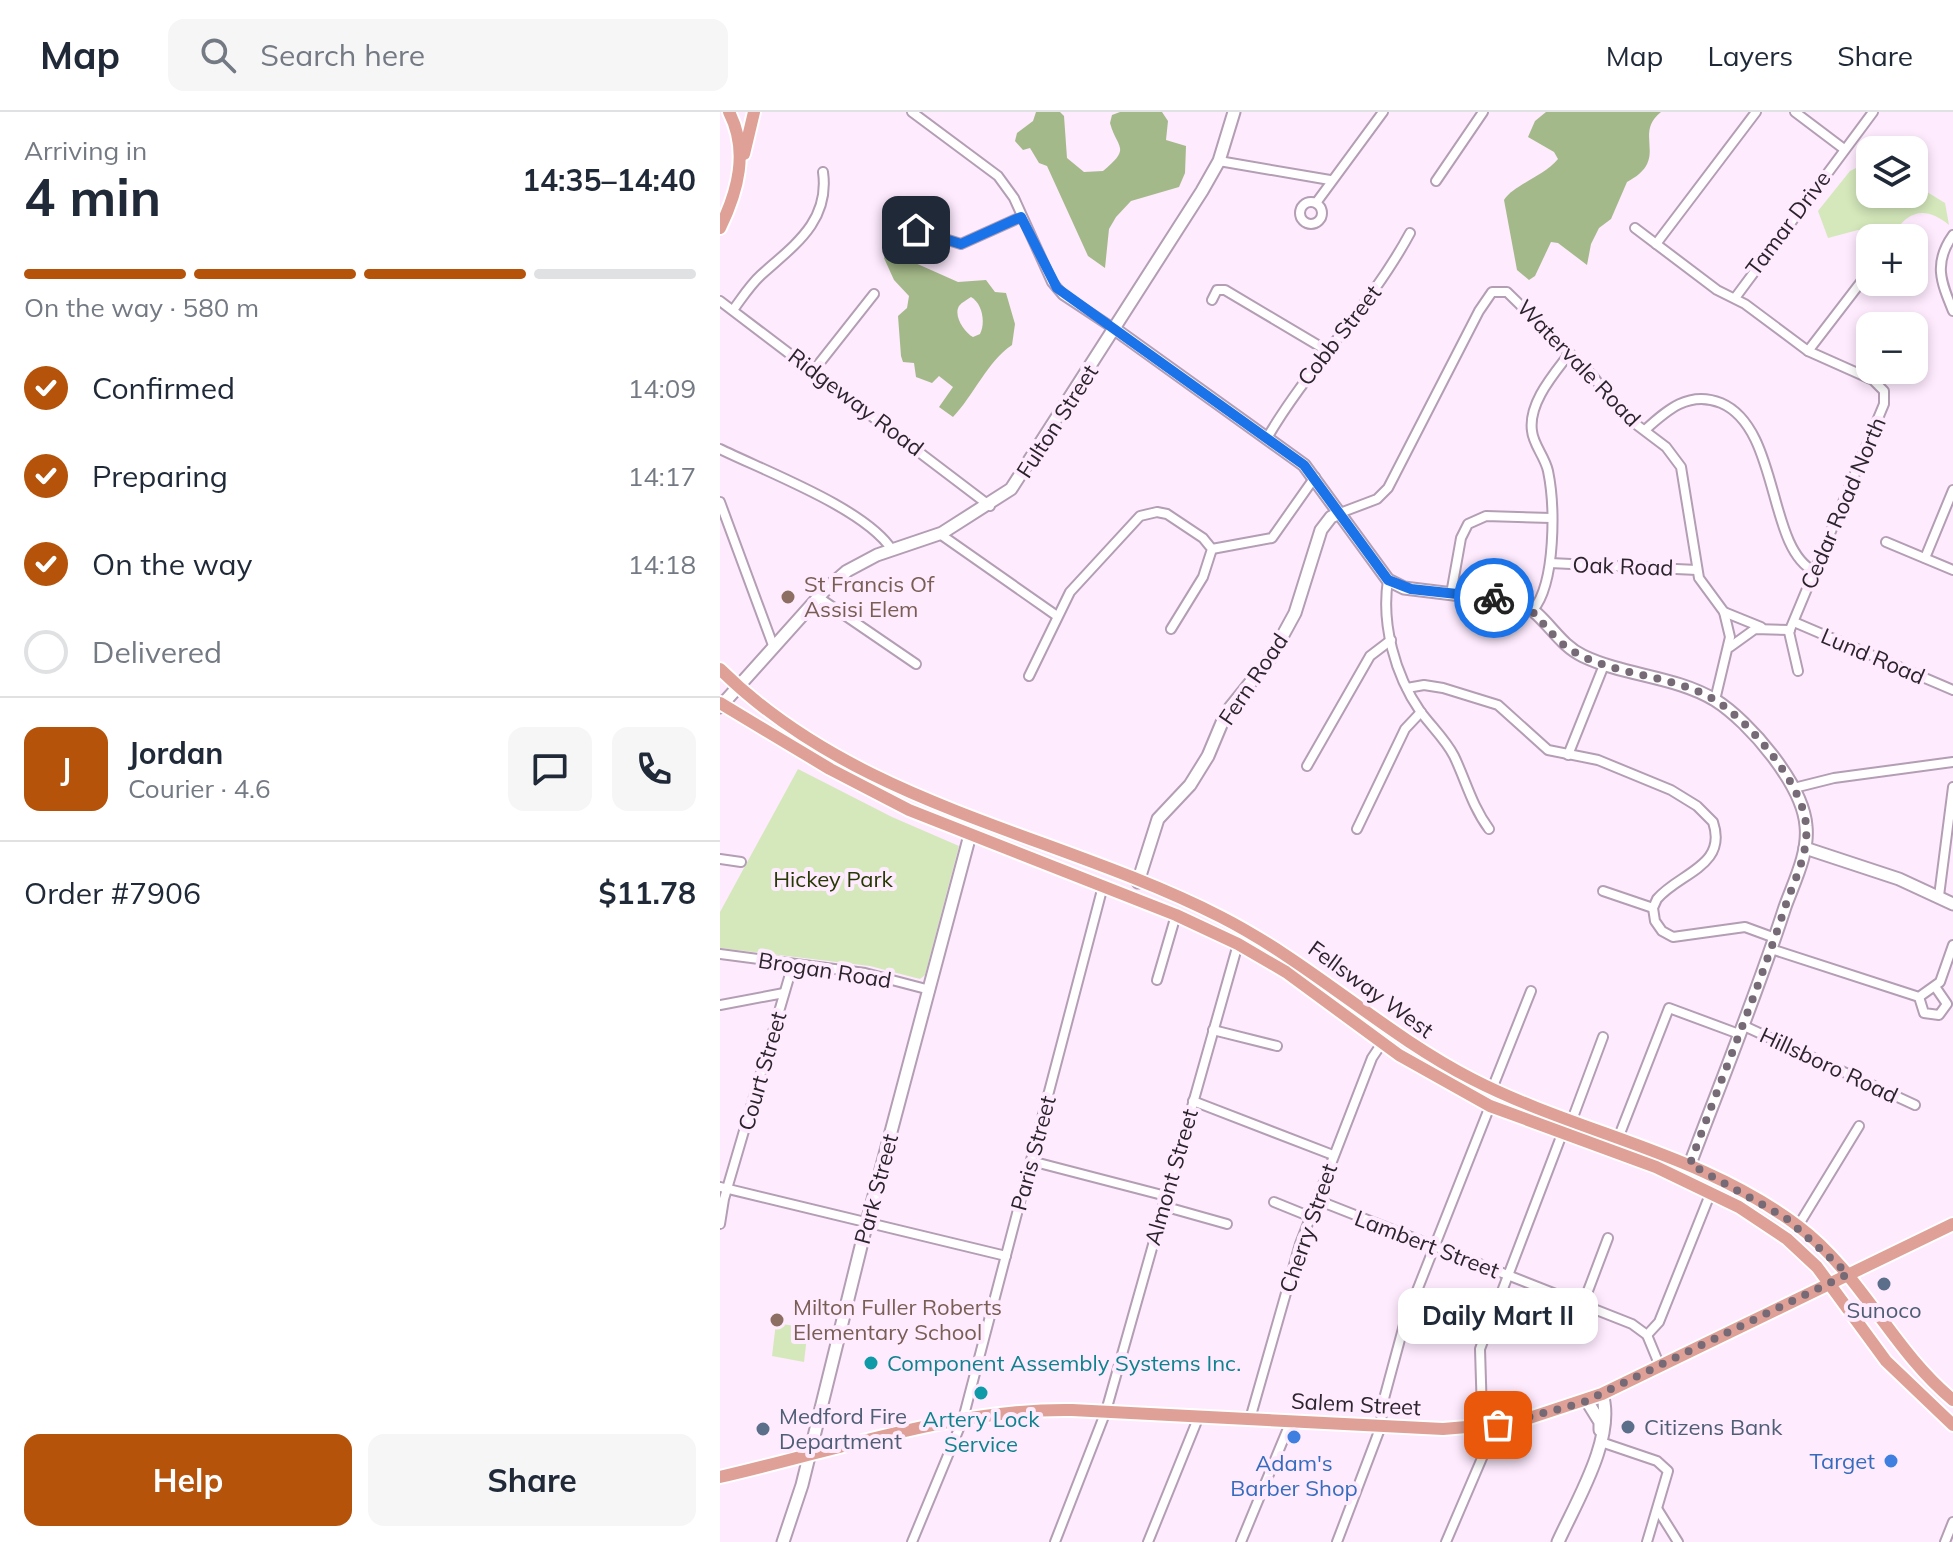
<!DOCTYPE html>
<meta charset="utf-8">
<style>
:root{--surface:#fff;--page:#f6f6f7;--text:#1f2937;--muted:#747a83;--line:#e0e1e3;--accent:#b45309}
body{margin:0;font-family:Mulish,sans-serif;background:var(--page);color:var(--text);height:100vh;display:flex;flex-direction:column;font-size:30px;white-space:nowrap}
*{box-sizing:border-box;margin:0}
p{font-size:26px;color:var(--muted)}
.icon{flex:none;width:44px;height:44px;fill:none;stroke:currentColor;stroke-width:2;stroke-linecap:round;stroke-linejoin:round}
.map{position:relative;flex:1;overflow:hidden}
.panel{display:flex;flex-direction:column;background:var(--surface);width:720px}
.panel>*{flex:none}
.fabs{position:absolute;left:1136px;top:24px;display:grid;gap:16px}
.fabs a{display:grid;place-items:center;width:72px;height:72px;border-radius:16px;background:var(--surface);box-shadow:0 4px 12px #0003;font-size:40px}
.pin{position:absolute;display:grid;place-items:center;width:68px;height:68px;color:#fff;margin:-34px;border-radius:16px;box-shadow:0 4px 12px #0006}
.courier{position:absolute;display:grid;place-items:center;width:80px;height:80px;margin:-40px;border:6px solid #1a73e8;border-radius:50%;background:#fff;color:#222;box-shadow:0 2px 10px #0007}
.bubble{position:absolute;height:56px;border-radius:16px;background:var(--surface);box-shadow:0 4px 12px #0003;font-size:26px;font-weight:700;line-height:56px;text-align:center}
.overview em{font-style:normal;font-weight:700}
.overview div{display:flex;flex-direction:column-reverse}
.overview{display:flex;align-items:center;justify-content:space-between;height:136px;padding:0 24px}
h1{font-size:52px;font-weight:700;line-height:60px}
.bar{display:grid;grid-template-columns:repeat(4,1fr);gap:12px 8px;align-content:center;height:96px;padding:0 24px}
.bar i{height:10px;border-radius:6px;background:var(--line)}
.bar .on{background:var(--accent)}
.bar p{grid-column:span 4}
.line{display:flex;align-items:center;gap:20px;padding:0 24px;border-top:2px solid var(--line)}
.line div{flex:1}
.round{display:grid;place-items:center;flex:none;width:84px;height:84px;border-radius:16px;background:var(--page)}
ol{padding:0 24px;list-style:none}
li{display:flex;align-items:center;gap:24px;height:88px}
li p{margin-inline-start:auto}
li .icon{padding:8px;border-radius:50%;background:var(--accent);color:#fff;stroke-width:4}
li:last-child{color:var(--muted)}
li i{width:44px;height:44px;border:4px solid var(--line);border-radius:50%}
.action{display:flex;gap:16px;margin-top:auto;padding:16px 24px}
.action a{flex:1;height:92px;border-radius:16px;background:var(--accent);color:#fff;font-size:32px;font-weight:700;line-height:92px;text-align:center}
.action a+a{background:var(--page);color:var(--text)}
header{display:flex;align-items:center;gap:48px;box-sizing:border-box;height:112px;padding:0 40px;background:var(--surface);border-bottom:2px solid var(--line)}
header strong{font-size:38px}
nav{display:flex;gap:44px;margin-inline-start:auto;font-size:28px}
.search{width:560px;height:72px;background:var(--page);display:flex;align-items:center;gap:20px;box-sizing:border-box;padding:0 28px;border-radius:16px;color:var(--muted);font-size:30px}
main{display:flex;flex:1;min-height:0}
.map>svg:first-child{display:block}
</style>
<header>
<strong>Map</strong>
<div class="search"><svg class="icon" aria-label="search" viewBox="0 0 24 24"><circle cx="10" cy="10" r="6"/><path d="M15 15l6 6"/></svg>Search here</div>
<nav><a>Map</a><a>Layers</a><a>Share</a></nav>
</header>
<main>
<section class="panel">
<div class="overview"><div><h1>4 min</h1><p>Arriving in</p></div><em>14:35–14:40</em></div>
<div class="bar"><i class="on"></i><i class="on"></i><i class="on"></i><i></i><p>On the way · 580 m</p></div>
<ol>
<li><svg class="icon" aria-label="check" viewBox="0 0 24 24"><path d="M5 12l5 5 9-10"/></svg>Confirmed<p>14:09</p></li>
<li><svg class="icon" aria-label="check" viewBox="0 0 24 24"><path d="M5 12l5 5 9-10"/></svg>Preparing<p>14:17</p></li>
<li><svg class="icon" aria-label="check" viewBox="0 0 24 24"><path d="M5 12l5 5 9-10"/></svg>On the way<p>14:18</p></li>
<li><i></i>Delivered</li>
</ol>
<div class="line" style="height:144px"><b class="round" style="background:var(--accent);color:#fff">J</b><div><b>Jordan</b><p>Courier · 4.6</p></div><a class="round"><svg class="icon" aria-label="chat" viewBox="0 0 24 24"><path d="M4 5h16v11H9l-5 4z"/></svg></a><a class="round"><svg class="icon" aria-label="phone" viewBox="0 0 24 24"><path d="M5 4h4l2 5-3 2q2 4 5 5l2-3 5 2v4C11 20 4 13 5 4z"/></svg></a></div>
<div class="line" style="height:104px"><div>Order #7906</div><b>$11.78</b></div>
<div class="action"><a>Help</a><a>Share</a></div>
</section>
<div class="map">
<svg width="1233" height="1430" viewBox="0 0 1233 1430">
<rect width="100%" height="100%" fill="#feebfe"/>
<!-- green -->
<g fill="#d4e8bb">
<path d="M1138 55 1150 65V82H1194V72L1225 91 1229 113C1206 94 1188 98 1173 123L1138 118 1108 126 1098 99 1130 59Z"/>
<polygon points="78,657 172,705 239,734 205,863 200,867 150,854 0,836 0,800"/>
<polygon points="56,1211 88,1216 84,1250 52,1244"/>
</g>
<!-- forest -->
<g fill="#a4b989" fill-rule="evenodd">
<path d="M316 0H340L344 4 347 46 364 60 383 59C412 35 397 37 390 11L392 3 400 0H442L448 9 446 28 466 34 465 61 459 75 411 89 396 105 389 117 385 156 368 144 327 54 319 51 310 36 303 38 295 29 297 21 313 9Z"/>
<path d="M826 0H941C912 23 951 47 907 70L891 107 879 116 871 132 867 153 838 131 831 130 815 164 809 168 797 158 784 88C793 73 823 65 838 47L834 40 808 25 815 9Z"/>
<path d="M186 136 193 150 238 170 266 168 275 180 286 181 295 212 292 233C267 250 254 283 233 305L219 295 233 275 219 264 212 271 196 265 194 251 183 250 181 244 178 204 187 196 189 184 174 168 164 146 169 137ZM251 185C262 191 266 210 260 222L253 225C245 221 233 204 239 194 242 190 247 188 251 185Z"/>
</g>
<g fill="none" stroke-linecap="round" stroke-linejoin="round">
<!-- street casing -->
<g stroke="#b39eb4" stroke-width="12">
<g id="street">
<polyline points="192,0 278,64 294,86 332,170 343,183 396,218"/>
<polyline points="1075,0 1124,37"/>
<polyline points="499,49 610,68"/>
<polyline points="716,69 763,0"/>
<circle cx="591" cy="101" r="11"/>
<polyline points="596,91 663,0"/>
<polyline points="915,116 997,178 1025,192 1088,239 1153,268 1164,279 1164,292 1069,520 1078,559"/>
<polyline points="196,118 241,132 301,105"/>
<path d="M1233 123C1213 151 1221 170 1233 199"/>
<polyline points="936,132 1036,0"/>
<polyline points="1015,186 1153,0"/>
<polyline points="492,188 497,178 505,178 606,238"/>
<polyline points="0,189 270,394"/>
<path d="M13 198C22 186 30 173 41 163 73 134 110 110 103 60"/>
<polyline points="1088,239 1141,170"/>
<polyline points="94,258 154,182"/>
<path d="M925 318C947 298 969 278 1001 291 1060 316 1047 436 1094 459"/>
<path d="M547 326C590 253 650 195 690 121"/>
<path d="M0 337C47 360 146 397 172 438"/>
<polyline points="0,390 54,536"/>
<polyline points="620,401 657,387 668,376 759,199 772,180 787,180 872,263 901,301 946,335 961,355 979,466 1004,500 1010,525 995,588"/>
<polyline points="220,422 337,504"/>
<polyline points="1166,430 1233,458"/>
<polyline points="492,437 552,426 595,365"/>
<polyline points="1205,446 1233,378"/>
<polyline points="830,451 977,458"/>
<path d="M668 468C661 512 675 563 700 599 711 614 726 628 734 644 746 669 752 694 769 717"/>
<polyline points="731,482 741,426 748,412 766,404 831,406"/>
<polyline points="98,485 196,552"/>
<path d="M813 498C836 471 835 393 828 359 825 345 813 332 812 319 808 291 834 262 849 242"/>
<polyline points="1004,500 1041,515"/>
<polyline points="1074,510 1233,578"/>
<polyline points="1010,535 1035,517 1070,518"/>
<polyline points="309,564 350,480 420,404 437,400 447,402 483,426 492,437 483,465 451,517"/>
<path d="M687 576 704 573 723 576 778 593 828 638 878 648 951 678 977 694 993 710C1008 754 959 761 937 787L933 796 935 809 942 819 953 825 1025 815 1055 826"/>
<polyline points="848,643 884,553"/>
<polyline points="587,654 650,544 671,528"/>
<polyline points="1074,676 1114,666 1233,650"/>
<polyline points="637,717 685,617 701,600"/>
<polyline points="0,747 21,750"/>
<polyline points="883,779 933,796"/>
<polyline points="1219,784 1233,675"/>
<polyline points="1051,837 1199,885 1220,870 1233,833"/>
<polyline points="0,842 145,861 210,878"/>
<polyline points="437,868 456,803"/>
<polyline points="1199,885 1204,901 1219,903 1227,892 1216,876"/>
<polyline points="0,893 64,881"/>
<polyline points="1022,913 1195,993"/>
<polyline points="493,918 557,934"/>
<polyline points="772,977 811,879"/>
<polyline points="473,989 613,1043"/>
<polyline points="852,1008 883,925"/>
<polyline points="899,1024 949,896 1019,922"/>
<polyline points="311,1049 446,1084"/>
<polyline points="0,1075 286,1144"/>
<polyline points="597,1088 912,1212 927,1223 939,1252"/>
<polyline points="554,1090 591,1105"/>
<polyline points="443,1094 507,1112"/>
<polyline points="0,1112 4,1087 73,852"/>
<polyline points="1078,1114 1139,1014"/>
<polyline points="863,1192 888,1126"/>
<polyline points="927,1223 939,1210 991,1080"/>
<polyline points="530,1307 580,1132 652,946 662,931"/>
<polyline points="881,1330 937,1349 948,1359 927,1430"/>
<polyline points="938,1398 958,1430"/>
<polyline points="192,1430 243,1307 383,774"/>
<polyline points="335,1430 386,1299 518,832"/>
<polyline points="428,1430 479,1304"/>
<polyline points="521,1430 571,1309"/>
<polyline points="617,1430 661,1314 662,1294 685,1209 770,994"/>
<polyline points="726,1430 768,1332 762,1302 760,1237 842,1022"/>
<polyline points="1225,1430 1233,1410"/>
</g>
</g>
<!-- secondary casing -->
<g stroke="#b39eb4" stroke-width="15">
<g id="secondary">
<path d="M396 218 584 353 668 468 684 476 799 490C826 502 836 531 863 544 905 564 955 564 995 588 1030 610 1083 673 1086 714 1089 741 1074 770 1065 795 1037 882 1002 967 970 1052"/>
<polyline points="0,595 104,479 127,459 157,443 222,421 291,377 482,79 499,49 514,0"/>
<polyline points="1085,736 1179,767 1233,792"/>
<polyline points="418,770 438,707 470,673 488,644 506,601 551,545 575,501 601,418 611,405 620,401"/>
<polyline points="867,1289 880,1310 880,1318"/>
<polyline points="63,1430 82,1373 147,1110 250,723"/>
<path d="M838 1430C856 1390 896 1325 882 1282"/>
</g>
</g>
<!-- primary casing -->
<g stroke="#fff" stroke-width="16">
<g id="primary">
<polyline points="24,42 34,0"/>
<path d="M0 116C18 79 29 39 9 0"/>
<path d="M0 557C138 694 334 720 501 805 591 851 663 921 752 967 859 1022 980 1040 1078 1114 1141 1161 1172 1238 1233 1288"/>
<polyline points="0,591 110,657 189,698 456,803 518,832 566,860 679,943 770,994 936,1055 1019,1095 1067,1127 1097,1155 1166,1249 1233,1313"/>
<path d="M0 1365C114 1339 236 1296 352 1298L723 1317 794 1311 882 1282 1233 1112"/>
</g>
</g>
<!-- street -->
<use href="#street" stroke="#fff" stroke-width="8"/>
<!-- secondary -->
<use href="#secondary" stroke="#fff" stroke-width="11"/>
<!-- primary -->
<use href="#primary" stroke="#dfa197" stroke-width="12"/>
</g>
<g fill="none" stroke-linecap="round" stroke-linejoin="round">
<!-- done -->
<path stroke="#766a76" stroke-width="8" stroke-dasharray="0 14.4" d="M774 486C813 491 812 501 837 527 849 539 868 548 885 553 921 565 962 568 995 588 1029 609 1083 672 1086 713 1089 741 1074 769 1065 795 1037 882 1001 966 970 1052L1066 1106 1128 1162 862 1291 778 1313"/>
<!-- route -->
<polyline stroke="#1a73e8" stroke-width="10" points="196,118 241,132 301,105 337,176 584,353 668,468 691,477 774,486"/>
</g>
<!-- markers -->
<g fill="#8d6e63" stroke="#feebfe" stroke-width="3">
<circle cx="68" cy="485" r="8"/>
<circle cx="57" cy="1208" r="8"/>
</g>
<g fill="#5c6f8a" stroke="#feebfe" stroke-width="3">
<circle cx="1164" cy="1172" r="8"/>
<circle cx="908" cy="1315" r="8"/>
<circle cx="43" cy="1317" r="8"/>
</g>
<g fill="#0f9aa8" stroke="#feebfe" stroke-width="3">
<circle cx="151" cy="1251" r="8"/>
<circle cx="261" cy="1281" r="8"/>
</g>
<g fill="#3f7fe0" stroke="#feebfe" stroke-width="3">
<circle cx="574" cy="1325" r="8"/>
<circle cx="1171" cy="1349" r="8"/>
</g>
<g text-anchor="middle" stroke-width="8" stroke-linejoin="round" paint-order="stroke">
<!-- street labels -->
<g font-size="22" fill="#2c242c" stroke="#feebfe">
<text transform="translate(1068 111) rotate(-53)" y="8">Tamar Drive</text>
<text transform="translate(619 223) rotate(-52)" y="8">Cobb Street</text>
<text transform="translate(859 251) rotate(46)" y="8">Watervale Road</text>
<text transform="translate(136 290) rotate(37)" y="8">Ridgeway Road</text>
<text transform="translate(337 309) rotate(-57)" y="8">Fulton Street</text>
<text transform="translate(1123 391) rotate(-67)" y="8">Cedar Road North</text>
<text transform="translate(903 454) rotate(2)" y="8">Oak Road</text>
<text transform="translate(1153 544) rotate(23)" y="8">Lund Road</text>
<text transform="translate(533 567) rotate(-56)" y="8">Fern Road</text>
<text transform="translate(105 858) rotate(9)" y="8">Brogan Road</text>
<text transform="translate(651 877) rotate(36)" y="8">Fellsway West</text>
<text transform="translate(1109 953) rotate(25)" y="8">Hillsboro Road</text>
<text transform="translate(42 959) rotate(-74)" y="8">Court Street</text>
<text transform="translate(313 1041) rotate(-75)" y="8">Paris Street</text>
<text transform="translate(451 1065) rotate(-74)" y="8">Almont Street</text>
<text transform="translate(156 1077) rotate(-75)" y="8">Park Street</text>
<text transform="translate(588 1116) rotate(-71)" y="8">Cherry Street</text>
<text transform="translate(707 1132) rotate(21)" y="8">Lambert Street</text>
<text transform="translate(636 1292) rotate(3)" y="8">Salem Street</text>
</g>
<!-- education labels -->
<g font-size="22" fill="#785e54" stroke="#feebfe" text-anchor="start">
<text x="84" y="480">St Francis Of<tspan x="84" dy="25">Assisi Elem</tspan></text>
<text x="73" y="1203">Milton Fuller Roberts<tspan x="73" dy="25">Elementary School</tspan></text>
</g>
<!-- park labels -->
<g font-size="22" fill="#273902" stroke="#feebfe">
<text x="113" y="775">Hickey Park</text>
</g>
<!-- service labels -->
<g font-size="22" fill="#4e5e75" stroke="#feebfe" text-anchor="start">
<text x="1164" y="1206" text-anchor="middle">Sunoco</text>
<text x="59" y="1312">Medford Fire<tspan x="59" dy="25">Department</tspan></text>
<text x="924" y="1323">Citizens Bank</text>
</g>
<!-- culture labels -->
<g font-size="22" fill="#0d838f" stroke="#feebfe" text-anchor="start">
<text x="167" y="1259">Component Assembly Systems Inc.</text>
<text x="261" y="1315" text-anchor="middle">Artery Lock<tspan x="261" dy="25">Service</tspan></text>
</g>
<!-- shop labels -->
<g font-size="22" fill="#366cbe" stroke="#feebfe" text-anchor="end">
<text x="1155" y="1357">Target</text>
<text x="574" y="1359" text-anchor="middle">Adam's<tspan x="574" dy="25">Barber Shop</tspan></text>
</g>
</g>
</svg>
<div class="fabs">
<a><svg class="icon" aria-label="layers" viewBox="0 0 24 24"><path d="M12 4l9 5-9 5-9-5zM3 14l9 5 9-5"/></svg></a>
<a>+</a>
<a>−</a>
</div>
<div class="pin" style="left:778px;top:1313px;background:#ea580c"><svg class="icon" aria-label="bag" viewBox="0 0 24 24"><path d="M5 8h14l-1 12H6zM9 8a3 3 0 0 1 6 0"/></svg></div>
<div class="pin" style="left:196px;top:118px;background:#1f2937"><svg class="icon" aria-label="home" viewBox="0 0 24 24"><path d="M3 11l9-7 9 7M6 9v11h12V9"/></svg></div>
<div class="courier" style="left:774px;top:486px"><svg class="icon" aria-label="bike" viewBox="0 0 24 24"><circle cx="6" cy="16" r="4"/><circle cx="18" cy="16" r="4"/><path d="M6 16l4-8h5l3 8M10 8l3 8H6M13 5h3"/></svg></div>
<div class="bubble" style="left:678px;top:1176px;width:200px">Daily Mart II</div>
</div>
</main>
